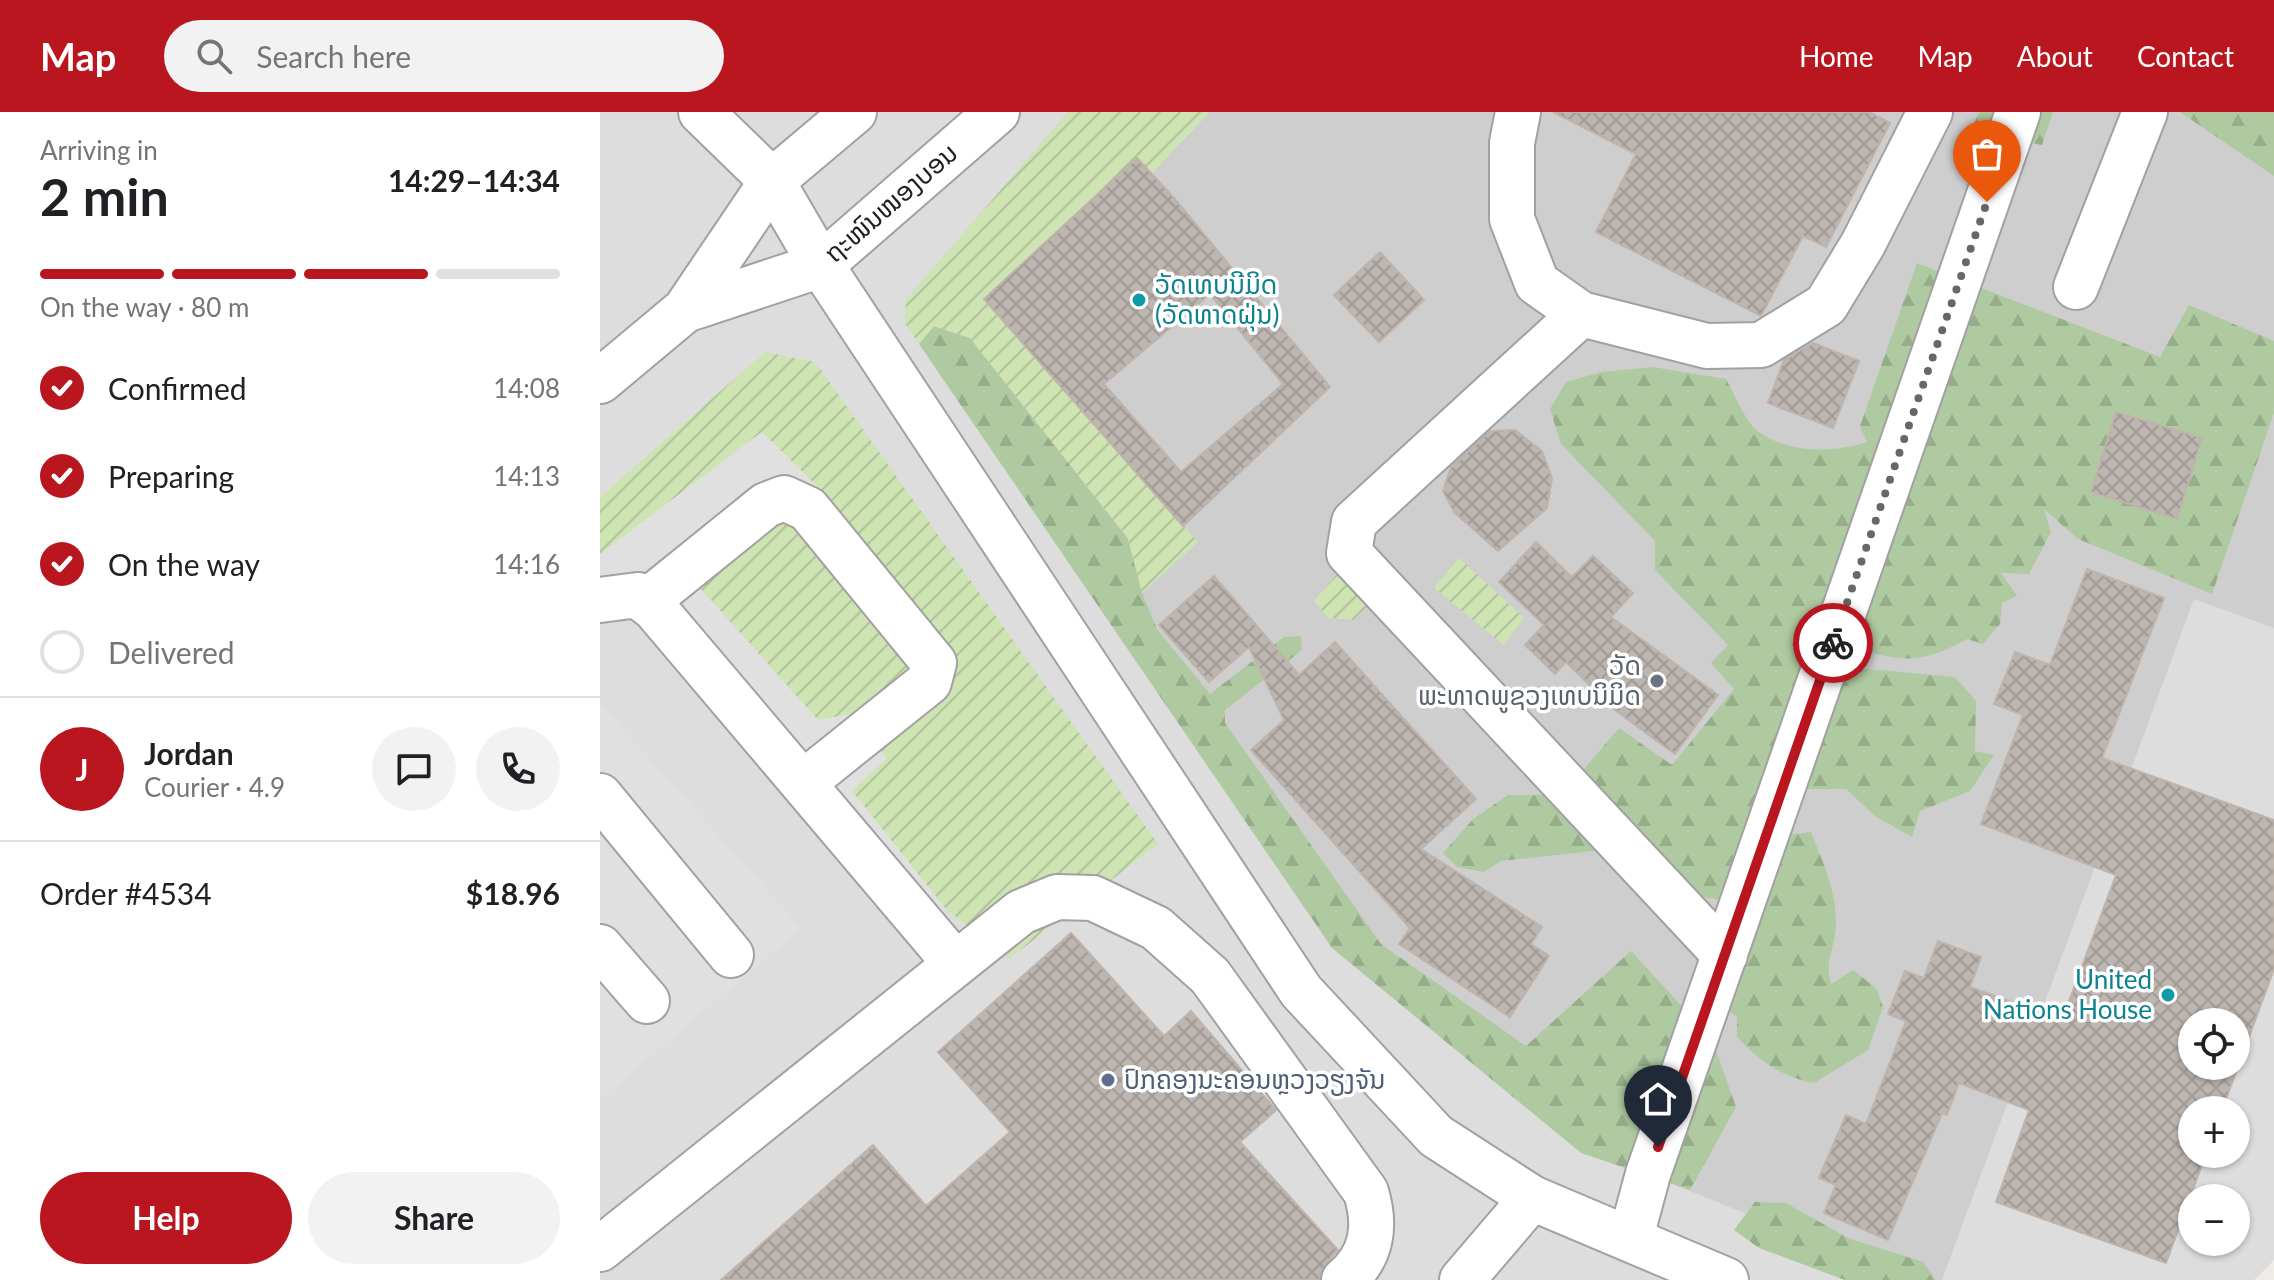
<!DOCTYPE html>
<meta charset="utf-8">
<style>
:root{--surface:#fff;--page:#f2f2f2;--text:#202124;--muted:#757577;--line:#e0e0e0;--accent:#b91620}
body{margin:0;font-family:Lato,"Noto Sans Lao",sans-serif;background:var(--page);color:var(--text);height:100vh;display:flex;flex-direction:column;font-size:30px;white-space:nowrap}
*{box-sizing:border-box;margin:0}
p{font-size:26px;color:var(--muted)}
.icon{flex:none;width:44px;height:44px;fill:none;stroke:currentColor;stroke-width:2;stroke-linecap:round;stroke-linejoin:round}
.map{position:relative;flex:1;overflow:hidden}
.panel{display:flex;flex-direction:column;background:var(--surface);width:600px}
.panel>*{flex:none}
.tools{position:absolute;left:1578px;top:896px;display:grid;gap:16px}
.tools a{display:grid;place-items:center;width:72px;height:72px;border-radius:50%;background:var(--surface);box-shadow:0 2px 6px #0004;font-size:40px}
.pin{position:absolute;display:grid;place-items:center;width:68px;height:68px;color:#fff;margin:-82px -34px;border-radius:50% 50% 50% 0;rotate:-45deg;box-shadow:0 0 8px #0007}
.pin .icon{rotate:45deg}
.courier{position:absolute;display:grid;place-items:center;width:80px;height:80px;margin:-40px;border:6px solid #b91620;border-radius:50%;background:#fff;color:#222;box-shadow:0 2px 10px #0007}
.overview em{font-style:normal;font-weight:700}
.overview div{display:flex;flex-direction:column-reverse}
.overview{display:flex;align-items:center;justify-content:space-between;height:136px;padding:0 40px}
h1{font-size:52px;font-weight:700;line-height:60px}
.bar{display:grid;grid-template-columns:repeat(4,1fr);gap:12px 8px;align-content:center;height:96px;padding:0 40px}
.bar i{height:10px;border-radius:6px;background:var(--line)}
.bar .current{background:var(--accent)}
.bar p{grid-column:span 4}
.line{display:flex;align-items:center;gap:20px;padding:0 40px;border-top:2px solid var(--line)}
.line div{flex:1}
.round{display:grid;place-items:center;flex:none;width:84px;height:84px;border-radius:42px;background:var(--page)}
ol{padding:0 40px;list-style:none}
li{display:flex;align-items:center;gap:24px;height:88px}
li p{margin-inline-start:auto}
li .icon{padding:8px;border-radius:50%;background:var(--accent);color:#fff;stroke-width:4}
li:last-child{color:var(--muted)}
li i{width:44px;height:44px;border:4px solid var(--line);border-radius:50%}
.cta{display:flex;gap:16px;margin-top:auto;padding:16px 40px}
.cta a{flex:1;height:92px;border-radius:48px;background:var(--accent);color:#fff;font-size:32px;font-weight:700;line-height:92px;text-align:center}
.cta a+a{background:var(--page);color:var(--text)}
header{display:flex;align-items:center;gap:48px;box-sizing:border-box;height:112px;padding:0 40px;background:var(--accent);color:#fff}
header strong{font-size:38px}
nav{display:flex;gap:44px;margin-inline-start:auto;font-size:28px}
.search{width:560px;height:72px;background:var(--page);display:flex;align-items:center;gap:20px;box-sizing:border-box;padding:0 28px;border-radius:44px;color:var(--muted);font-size:30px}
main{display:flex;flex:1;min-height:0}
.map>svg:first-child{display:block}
</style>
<header>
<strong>Map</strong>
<div class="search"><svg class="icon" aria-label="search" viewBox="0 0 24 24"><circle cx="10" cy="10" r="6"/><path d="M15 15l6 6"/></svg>Search here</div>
<nav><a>Home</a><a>Map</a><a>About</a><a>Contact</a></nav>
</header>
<main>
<section class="panel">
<div class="overview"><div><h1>2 min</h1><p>Arriving in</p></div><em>14:29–14:34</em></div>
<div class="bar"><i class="current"></i><i class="current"></i><i class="current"></i><i></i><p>On the way · 80 m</p></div>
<ol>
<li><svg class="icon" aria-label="check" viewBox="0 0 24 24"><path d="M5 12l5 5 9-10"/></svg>Confirmed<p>14:08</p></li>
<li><svg class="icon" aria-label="check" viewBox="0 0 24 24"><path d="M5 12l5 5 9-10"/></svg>Preparing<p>14:13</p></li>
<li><svg class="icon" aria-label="check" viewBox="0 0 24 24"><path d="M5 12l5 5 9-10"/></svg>On the way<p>14:16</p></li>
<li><i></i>Delivered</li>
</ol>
<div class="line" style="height:144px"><b class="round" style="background:var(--accent);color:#fff">J</b><div><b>Jordan</b><p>Courier · 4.9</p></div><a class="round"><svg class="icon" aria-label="chat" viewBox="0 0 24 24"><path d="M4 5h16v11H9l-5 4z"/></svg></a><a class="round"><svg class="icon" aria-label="phone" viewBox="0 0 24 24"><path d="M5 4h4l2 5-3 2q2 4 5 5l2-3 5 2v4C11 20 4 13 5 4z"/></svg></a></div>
<div class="line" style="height:104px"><div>Order #4534</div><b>$18.96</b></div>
<div class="cta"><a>Help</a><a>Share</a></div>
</section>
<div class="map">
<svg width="1674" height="1168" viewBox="0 0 1674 1168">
<defs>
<pattern id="forest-firs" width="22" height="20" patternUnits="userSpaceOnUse" patternTransform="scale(2)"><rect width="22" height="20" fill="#afcaa0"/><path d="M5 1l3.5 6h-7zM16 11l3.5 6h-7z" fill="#96ad8a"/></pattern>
<pattern id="garden-furrows" width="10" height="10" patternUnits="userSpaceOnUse" patternTransform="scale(2)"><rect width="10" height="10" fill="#cee4b3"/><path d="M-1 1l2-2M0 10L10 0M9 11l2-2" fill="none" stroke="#b1c39a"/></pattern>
<pattern id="building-cross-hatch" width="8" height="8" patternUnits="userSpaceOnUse" patternTransform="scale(2)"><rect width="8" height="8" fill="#bcb5b0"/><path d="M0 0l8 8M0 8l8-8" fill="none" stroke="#a19b97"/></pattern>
</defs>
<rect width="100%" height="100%" fill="#efece7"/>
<!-- residential -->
<path fill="#ddd" fill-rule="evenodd" d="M0 0H1674V1148L1654 1168H0ZM1592 910H1636V954H1592ZM1592 998H1636V1042H1592ZM1592 1086H1636V1130H1592Z"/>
<!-- religious -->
<polygon fill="#cecece" points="468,0 1674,0 1674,516 1594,487 1342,1168 1309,1168 1048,1062 732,836 305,211 306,188"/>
<!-- forest -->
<g fill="url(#forest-firs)">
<polygon points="1379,0 1453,0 1442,33 1370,20"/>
<polygon points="1580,0 1674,0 1674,64"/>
<path d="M1317 151 1560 245 1589 193 1674 229V301L1612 482 1478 427 1444 397 1451 420 1429 462 1401 461 1417 484 1402 491 1400 512 1383 532 1367 527C1323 551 1306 551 1259 537L1258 556 1355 565 1376 589 1375 639 1394 643 1370 679 1320 699 1312 725 1275 704 1246 677H1209L1166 669 1120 788 1093 783 1046 733 901 749 884 760 857 755 843 741 873 707 908 683H949L980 662 1019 616 1072 653 1134 577 1111 551 1128 533 1055 458V429L961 332 950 297 966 270 1002 260 1053 255 1126 267C1135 282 1145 310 1159 320 1191 342 1232 341 1267 330L1260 314Z"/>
<polygon points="334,214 370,226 528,427 542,481 557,517 610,582 684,525 701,524 702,538 625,598 625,611 781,832 926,934 1031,839 1112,927 1136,995 1090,1078 981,1041 732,836 319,232"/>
<path d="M1211 720C1223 750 1236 778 1236 811 1236 835 1224 846 1231 872L1253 858 1277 877 1283 895 1268 938 1214 971C1181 965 1160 949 1137 925V905L1128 898 1186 723Z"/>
<polygon points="1155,1090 1186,1091 1248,1126 1323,1150 1336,1168 1245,1168 1159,1136 1134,1118"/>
</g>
<!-- garden -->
<g fill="url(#garden-furrows)">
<polygon points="468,0 610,0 551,62 384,187 598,430 542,481 528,426 370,226 334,214 319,232 305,211 306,188"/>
<polygon points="165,240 215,250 558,732 409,847 345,796 252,679 286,646 251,602 218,608 99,475 183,410 162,320 0,442 0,385"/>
<polygon points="859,446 924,506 904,533 834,476"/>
<polygon points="747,451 778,484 753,508 728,506 714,489"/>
</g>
<!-- parking -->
<g fill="#e0e0e0">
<polygon points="162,320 220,377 204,417 183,410 100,476 218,608 251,602 287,646 252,679 345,796 309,827 36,497 0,475 0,442"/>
<polygon points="0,592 201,816 0,987"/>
</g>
<!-- building -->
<g fill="url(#building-cross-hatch)" stroke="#bfb3ab" stroke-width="2" fill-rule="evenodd">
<polygon points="953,0 1269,0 1290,11 1226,135 1203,124 1161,204 996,120 1036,42"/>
<path d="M537 46 575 87 730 275 583 414 384 187ZM610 182 683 272 581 360 504 272Z"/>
<polygon points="780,140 824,188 779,230 734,183"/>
<polygon points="1213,231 1259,249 1233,316 1168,291 1184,248"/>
<polygon points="1516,300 1602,326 1577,407 1491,380"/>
<polygon points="915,318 942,339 952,366 947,396 898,439 854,400 843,379 851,355 890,319"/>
<polygon points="936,430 972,465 993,444 1033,481 1011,505 1118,583 1075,642 1015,598 966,550 955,562 925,533 944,513 899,470"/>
<path d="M1487 457 1564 486 1502 646 1674 708V857L1622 998H1592V1042H1606L1566 1151 1396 1090 1429 998 1359 971 1347 1003 1342 1001 1288 1128 1224 1101 1236 1073 1219 1066 1246 1003 1266 1012 1306 909 1288 902 1305 859 1324 866 1338 829 1381 845 1370 875 1462 908 1516 763 1381 712 1423 603 1394 592 1415 540 1450 553ZM1592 910H1636V954H1592Z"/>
<polygon points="614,464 699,563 735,530 876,687 821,737 942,815 931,832 949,844 910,905 799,832 810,816 651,638 684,608 649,535 609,570 559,513"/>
<polygon points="471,821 564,924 591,899 676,998 640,1030 738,1138 726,1151 720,1168 121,1168 273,1033 326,1094 410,1020 338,940"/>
</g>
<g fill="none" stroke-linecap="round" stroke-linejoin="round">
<!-- minor casing -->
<g stroke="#a1a1a1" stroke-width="48">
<g id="minor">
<polyline points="101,0 172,69 221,153 701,879 836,1024 932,1086 1126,1168"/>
<polyline points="918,0 912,31 912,107 937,171 981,202 1107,234 1161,233 1226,193 1263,132 1330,0"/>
<polyline points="1476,175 1545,0"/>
<polyline points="85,198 221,153 397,0"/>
<polyline points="981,202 754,410 749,441 1125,843"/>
<polyline points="0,269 85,198 172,69 254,0"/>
<polyline points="0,488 38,483 55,497 355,851"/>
<polyline points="46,490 166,393 184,386 208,397 334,551 329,570 203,671"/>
<polyline points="0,684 131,843"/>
<polyline points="0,835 47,889"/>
<polyline points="1031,1125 1048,1062 1418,0"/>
<path d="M0 1137 421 800 457 785 493 786 556 816 610 864 766 1080C776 1113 773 1144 744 1168"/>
<polyline points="862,1168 932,1086"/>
</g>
</g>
<!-- minor -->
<use href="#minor" stroke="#fff" stroke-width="44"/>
</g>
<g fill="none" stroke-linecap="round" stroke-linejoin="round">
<!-- done -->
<polyline stroke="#686766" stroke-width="8" stroke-dasharray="0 14.4" points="1233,531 1387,90"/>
<!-- route -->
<polyline stroke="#b91620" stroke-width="10" points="1058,1035 1233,531"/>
</g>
<!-- markers -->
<g fill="#0f9aa8" stroke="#fff" stroke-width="3">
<circle cx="539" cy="188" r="8"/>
<circle cx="1568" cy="883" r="8"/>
</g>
<circle fill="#6b7280" stroke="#fff" stroke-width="3" cx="1057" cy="569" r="8"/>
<circle fill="#5c6f8a" stroke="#fff" stroke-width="3" cx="508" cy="968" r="8"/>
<g text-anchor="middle" stroke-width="7" stroke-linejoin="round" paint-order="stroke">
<!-- street labels -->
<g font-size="26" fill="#202020" stroke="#fff">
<text transform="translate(291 91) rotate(-41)" y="9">ຖະໜົນໜອງບອນ</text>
</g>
<!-- culture labels -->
<g font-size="26" fill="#0d838f" stroke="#fff" text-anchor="start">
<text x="555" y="182">ວັດເທບນີມິດ<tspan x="555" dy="30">(ວັດທາດຝຸ່ນ)</tspan></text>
<text x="1552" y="877" text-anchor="end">United<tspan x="1552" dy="30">Nations House</tspan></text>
</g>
<!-- worship labels -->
<g font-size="26" fill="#5b616d" stroke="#fff" text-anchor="end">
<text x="1041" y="563">ວັດ<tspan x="1041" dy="30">ພະທາດພູຊວງເທບນິມິດ</tspan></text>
</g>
<!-- service labels -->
<g font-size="26" fill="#4e5e75" stroke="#fff" text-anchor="start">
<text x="524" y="977">ປົກຄອງນະຄອນຫຼວງວຽງຈັນ</text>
</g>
</g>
</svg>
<div class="tools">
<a><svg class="icon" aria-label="locate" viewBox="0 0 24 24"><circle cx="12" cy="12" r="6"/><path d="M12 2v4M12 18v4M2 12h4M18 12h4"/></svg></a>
<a>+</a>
<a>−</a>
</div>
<div class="pin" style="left:1387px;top:90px;background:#ea580c"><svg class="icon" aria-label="bag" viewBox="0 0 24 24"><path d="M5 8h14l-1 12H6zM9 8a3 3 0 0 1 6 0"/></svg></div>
<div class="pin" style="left:1058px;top:1035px;background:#1f2937"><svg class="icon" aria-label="home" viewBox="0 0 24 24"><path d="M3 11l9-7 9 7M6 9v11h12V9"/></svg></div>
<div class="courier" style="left:1233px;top:531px"><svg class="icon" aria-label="bike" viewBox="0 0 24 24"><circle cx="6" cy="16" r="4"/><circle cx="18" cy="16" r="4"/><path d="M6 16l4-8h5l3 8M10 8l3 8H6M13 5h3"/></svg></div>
</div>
</main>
